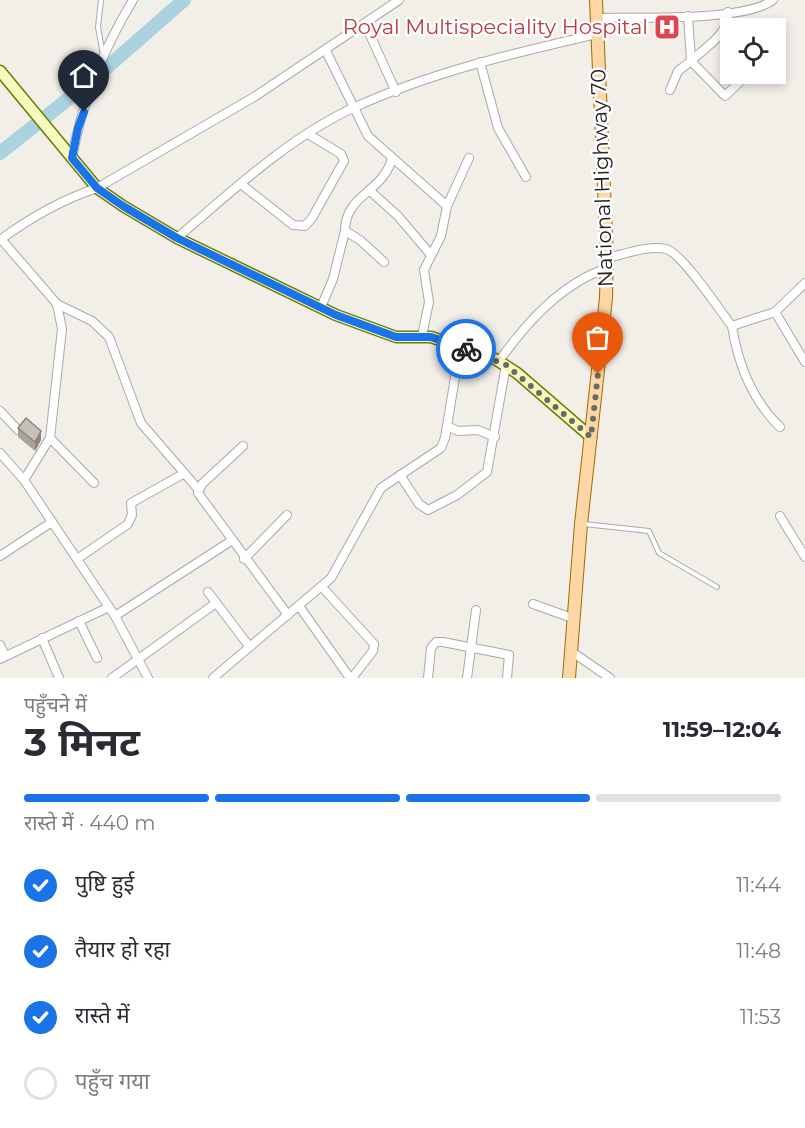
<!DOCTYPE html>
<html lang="hi">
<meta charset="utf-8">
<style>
:root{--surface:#fff;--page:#f7f7f7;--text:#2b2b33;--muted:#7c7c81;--line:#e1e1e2;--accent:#1a73e8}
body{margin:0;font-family:Montserrat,"Noto Sans Devanagari",sans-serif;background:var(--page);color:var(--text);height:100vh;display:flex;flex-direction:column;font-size:22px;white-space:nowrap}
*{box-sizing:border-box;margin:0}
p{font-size:20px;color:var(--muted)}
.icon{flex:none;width:33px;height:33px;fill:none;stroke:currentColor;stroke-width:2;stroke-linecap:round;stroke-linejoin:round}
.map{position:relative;height:678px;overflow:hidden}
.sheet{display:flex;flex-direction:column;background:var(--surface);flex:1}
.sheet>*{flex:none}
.fabs{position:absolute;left:720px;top:18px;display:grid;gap:12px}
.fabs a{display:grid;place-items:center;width:66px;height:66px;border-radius:0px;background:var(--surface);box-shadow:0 3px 9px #0003;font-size:30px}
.pin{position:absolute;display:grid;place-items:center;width:51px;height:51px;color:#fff;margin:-62px -26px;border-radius:50% 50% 50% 0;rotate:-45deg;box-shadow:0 0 6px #0007}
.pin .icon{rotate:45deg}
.courier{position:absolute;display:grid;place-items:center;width:60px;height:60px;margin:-30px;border:4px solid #1a73e8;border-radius:50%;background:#fff;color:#222;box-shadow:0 2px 8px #0007}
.head em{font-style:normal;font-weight:700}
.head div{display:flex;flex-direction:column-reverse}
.head{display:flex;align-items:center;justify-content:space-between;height:102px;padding:0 24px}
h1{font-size:39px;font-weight:700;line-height:45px}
.bar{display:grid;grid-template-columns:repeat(4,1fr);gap:9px 6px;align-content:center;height:72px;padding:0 24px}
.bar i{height:8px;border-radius:4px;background:var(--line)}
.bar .active{background:var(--accent)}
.bar p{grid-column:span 4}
ol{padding:0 24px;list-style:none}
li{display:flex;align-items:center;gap:18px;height:66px}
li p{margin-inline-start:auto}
li .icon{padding:6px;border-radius:50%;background:var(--accent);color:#fff;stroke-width:4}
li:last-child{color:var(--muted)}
li i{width:33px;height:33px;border:3px solid var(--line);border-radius:50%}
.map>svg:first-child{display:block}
</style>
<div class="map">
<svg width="805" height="678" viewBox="0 0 805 678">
<rect width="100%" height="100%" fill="#f2efe9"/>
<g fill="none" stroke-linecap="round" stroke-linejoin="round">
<!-- river -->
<polyline stroke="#aad3df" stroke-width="14" points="0,153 96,77 184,0"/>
<!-- lane casing -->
<g stroke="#a9a9a9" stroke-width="6">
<g id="lane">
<polyline points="101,0 98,27 103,55"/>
<polyline points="584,524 649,531 659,553 717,587"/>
</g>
</g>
<!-- street casing -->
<g stroke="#a9a9a9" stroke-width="10">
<g id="street">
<path d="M728 12C730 34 705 47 691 61L725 96 748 74"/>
<path d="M596 18C635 17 744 22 773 0"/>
<polyline points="365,24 396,92"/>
<polyline points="776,42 776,41"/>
<polyline points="326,51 368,136 447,206"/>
<polyline points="480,62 498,128 526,177"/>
<polyline points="670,90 678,71 691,61 688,16"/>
<path d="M72 158C82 102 104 48 133 0"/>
<polyline points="241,184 293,225 305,226 312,218 344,161 341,154 308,134"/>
<polyline points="369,190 398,216 431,255"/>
<path d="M345 231C345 194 384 192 392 158"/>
<path d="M177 238C231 192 288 138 353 108 431 72 515 53 597 34"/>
<polyline points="1,239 57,304 62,329 50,438 24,480 115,616 148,678"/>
<path d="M0 240C31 217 61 200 97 188L254 97 399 0"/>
<path d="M607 258C625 254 649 245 666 249 682 253 720 311 732 326"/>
<polyline points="805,283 775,312 805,362"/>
<polyline points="57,304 92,321 109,337 141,423 198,489"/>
<polyline points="321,307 333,279 345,231 360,240 384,262"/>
<path d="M775 312 732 326C738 364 752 400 780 427"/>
<polyline points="422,336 429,302 424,270 441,236 447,206 469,158"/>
<path d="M499 361C527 322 561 284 607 268"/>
<polyline points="0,411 18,430"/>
<polyline points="447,426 458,431 478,430 495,437"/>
<polyline points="50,438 94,483"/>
<polyline points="243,446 202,484 198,493 288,615"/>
<polyline points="0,453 24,480"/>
<polyline points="400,475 419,504 428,510 457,495 487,472 506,365"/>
<polyline points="780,516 805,557"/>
<polyline points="0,556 52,522"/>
<polyline points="77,559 128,524 132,515 131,503 183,474"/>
<polyline points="244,559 287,515"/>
<polyline points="322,587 374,644 373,651 352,678"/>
<polyline points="208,592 249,646"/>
<polyline points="533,604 572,618"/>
<polyline points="299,606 350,678"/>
<polyline points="115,616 231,541"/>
<polyline points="79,621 97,658"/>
<polyline points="42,638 59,678"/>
<polyline points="0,645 5,656"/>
<polyline points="572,652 610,678"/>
<polyline points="0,659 109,607"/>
<polyline points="112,678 216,603"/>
<polyline points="213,678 331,578 381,488 441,448 445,438 460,347"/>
<polyline points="428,678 431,648 436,642 443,642 509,655 507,678"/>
<polyline points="467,678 476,610"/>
</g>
</g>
<!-- secondary casing -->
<g stroke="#707d05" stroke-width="13">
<polyline id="secondary" points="0,71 97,188 123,206 177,238 336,315 396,337 431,337 495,359 517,373 591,437"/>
</g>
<!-- primary casing -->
<g stroke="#a06b00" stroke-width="14">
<polyline id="primary" points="569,678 581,524 606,298 607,258 596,0"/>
</g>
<!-- lane -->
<use href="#lane" stroke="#fff" stroke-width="4"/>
<!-- street -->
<use href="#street" stroke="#fff" stroke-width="8"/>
<!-- secondary -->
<use href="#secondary" stroke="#f7fabf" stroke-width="10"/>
<!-- primary -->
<use href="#primary" stroke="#fcd6a4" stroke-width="12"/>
</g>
<!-- wall -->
<g fill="#aba49e">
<polygon points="662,17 671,17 672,32 663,33"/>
<polygon points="18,428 41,440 35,451 18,437"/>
</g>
<!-- shaded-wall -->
<polygon fill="#8b8681" points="41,431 41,440 35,451 35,442"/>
<!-- building -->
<g fill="#c7bfb8" stroke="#8b8681" stroke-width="1.5">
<polygon points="662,17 671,17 672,26 663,26"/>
<polygon points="26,418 41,431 35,442 18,428"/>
</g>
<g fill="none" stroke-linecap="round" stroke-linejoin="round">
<!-- done -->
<polyline stroke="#6b6a68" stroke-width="6" stroke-dasharray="0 10.8" points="466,349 506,365 591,437 598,374"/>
<!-- route -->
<polyline stroke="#1a73e8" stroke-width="8" points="84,112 78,128 72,158 97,188 123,206 177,238 336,315 396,337 431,337 466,349"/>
</g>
<!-- icons -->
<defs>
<g id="hospital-square" transform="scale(1.35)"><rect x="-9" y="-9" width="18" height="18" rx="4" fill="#e0444e" stroke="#fff"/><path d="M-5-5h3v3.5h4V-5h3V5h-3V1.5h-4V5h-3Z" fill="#fff"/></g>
</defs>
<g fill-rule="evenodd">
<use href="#hospital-square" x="667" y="27"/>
</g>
<g text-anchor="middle" stroke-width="5" stroke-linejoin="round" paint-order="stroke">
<!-- health labels -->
<g font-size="21" fill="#be3a42" stroke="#fff" text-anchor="end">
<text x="648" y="34">Royal Multispeciality Hospital</text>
</g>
<!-- street labels -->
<g font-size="21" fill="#222" stroke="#fff">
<text transform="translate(602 178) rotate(-92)" y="7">National Highway 70</text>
</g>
</g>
</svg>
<div class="fabs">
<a><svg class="icon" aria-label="locate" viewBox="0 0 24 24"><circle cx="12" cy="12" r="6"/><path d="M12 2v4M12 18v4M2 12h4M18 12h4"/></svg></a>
</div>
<div class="pin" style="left:598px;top:374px;background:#ea580c"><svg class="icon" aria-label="bag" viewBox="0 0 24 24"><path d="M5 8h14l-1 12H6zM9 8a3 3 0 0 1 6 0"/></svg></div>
<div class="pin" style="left:84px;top:112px;background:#1f2937"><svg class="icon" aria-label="home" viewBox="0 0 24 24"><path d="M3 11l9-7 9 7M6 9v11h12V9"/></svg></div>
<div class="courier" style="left:466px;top:349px"><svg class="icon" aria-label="bike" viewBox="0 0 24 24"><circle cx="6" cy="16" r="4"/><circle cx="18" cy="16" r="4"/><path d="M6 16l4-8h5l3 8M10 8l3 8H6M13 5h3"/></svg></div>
</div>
<section class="sheet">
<div class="head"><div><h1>3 मिनट</h1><p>पहुँचने में</p></div><em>11:59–12:04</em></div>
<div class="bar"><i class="active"></i><i class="active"></i><i class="active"></i><i></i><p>रास्ते में · 440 m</p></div>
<ol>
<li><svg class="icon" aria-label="check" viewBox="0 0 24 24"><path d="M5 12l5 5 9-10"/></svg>पुष्टि हुई<p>11:44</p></li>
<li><svg class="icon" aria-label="check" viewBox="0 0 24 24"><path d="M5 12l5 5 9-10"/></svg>तैयार हो रहा<p>11:48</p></li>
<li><svg class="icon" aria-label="check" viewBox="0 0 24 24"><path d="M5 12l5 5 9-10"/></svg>रास्ते में<p>11:53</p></li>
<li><i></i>पहुँच गया</li>
</ol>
</section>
